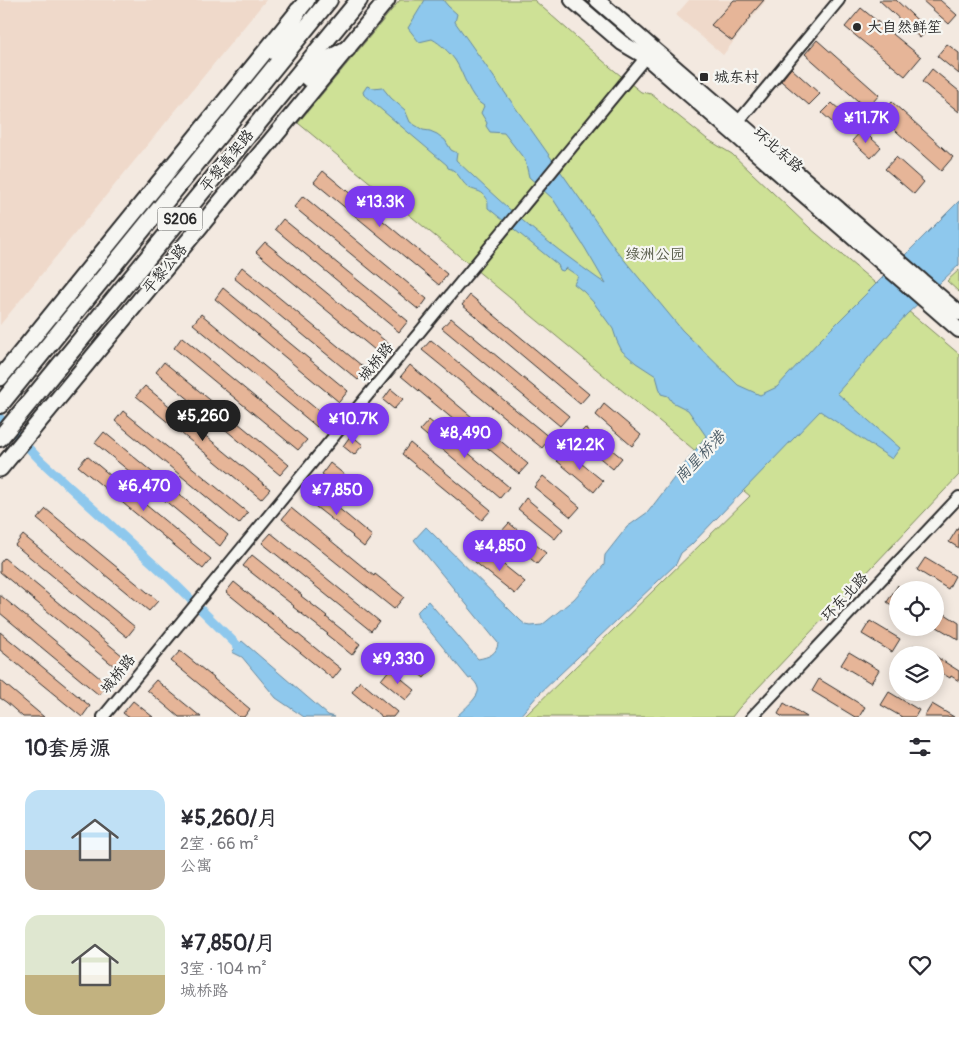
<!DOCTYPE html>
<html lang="zh">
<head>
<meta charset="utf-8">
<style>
  :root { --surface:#fff; --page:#f2f2f3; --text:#2b2b33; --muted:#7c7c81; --accent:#7c3aed }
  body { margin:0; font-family:Pangolin,"LXGW WenKai TC",sans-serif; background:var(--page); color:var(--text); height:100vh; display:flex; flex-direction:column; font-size:19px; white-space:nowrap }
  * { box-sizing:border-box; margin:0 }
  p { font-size:16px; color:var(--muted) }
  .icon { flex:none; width:28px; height:28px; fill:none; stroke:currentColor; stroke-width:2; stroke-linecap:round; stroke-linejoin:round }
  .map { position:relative; height:717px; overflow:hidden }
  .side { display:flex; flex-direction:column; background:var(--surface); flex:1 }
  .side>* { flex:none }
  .controls { position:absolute; left:889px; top:581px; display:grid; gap:10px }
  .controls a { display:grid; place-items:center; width:55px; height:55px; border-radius:50%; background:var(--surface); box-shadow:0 2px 12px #0003; font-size:25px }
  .price { position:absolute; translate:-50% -42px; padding:0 11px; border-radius:18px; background:var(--accent); color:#fff; font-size:16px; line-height:32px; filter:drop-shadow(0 1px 2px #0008) }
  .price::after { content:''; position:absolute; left:50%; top:30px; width:15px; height:11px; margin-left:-8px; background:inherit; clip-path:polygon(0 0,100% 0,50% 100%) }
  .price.selected { background:#222; color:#fff }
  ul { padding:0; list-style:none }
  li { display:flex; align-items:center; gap:15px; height:125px; padding:0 25px }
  li span { display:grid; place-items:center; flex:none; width:140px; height:100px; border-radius:15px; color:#555 }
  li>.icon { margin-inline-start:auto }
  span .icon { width:60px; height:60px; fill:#fffc; stroke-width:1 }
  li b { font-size:21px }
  h2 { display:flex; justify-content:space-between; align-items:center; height:60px; padding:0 25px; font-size:21px }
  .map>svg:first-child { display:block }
  .built { fill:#efd9ca }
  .green { fill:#cee196; stroke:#7c8660 }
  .water { fill:#8ec8ed; stroke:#66899f }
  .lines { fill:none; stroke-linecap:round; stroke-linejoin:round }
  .canal { stroke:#8ec8ed; stroke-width:9 }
  .building { fill:#e6b598; stroke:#2b2b2b }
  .minor-casing { stroke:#2b2b2b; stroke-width:14 }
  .secondary-casing { stroke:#2b2b2b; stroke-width:18 }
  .primary-casing { stroke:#2b2b2b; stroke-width:19 }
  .trunk-casing { stroke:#2b2b2b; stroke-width:20 }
  .minor { stroke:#f6f6f2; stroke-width:10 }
  .secondary { stroke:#f6f6f2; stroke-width:14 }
  .primary { stroke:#f6f6f2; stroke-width:15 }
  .trunk { stroke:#f6f6f2; stroke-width:16 }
  .poi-dot { fill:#2b2b2b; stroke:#f6f6f2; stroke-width:2 }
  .labels { text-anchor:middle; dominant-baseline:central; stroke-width:4.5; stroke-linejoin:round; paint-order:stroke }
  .shield { fill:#f6f6f2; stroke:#686867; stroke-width:1 }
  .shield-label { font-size:14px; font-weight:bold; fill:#2b2b2b }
  .poi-label { font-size:15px; fill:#2b2b2b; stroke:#f6f6f2; text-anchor:start }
  .street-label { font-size:15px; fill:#2b2b2b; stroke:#f6f6f2 }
  .park-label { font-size:15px; fill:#545846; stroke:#f6f6f2 }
  .water-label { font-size:16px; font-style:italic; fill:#495a65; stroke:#f6f6f2 }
</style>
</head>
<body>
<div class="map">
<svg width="959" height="717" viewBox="0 0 959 717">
  <rect width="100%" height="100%" fill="#f3e9e0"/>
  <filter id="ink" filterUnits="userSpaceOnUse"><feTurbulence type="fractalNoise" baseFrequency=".02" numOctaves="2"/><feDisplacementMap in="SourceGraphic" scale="10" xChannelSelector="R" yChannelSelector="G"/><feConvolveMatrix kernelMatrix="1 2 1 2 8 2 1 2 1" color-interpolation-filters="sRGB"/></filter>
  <g filter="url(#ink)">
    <g class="built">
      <polygon points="0,0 266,0 0,325"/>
      <polygon points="689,0 766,0 723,55 676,15"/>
    </g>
    <g class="green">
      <polygon points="400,0 534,0 610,67 641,92 651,94 707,139 732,154 810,228 959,354 959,475 739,708 732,717 524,717 750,496 298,123"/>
      <polygon points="959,270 959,292 947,281"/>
    </g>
    <g class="water">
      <path d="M425 0H443L448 6 457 14 455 22 616 250 682 330 738 385 760 395 777 387 819 341 959 201V265L906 315 837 393 900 448 892 459 820 411 691 545 681 553 676 564 538 695 519 717H456C462 711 481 696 478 688 477 684 474 681 471 678L469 679 419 618 417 614 418 611 428 601 478 659C489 657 497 654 498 643L414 540 426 527 521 621 526 625 531 626 542 625 574 599 604 565 605 555 627 527 648 512 706 436 688 410 672 402 668 396 661 394 656 376 636 363 622 351 617 341 613 329 594 303 584 292 574 284 578 276 566 268 563 271 560 270 558 265 488 208C488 204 488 199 485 196 481 190 473 191 468 187 460 181 458 170 448 168L447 165 364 95 363 92 367 86 373 88 382 87 391 98 405 110 410 122 423 130 430 131 437 134 445 140 451 150 457 153 456 160C494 196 532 231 575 262 585 269 595 277 606 284L585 248 553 199 529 177 525 160 504 133 490 132 486 126 487 123 481 113 484 106C469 98 464 73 455 60 449 52 441 44 432 39L419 42 408 28Z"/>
      <polygon points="242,641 328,715 335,717 304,717 276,698 242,657 232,652"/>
    </g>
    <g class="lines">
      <polyline class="canal" points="0,418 40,460 171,580 245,653"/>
    </g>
    <g class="building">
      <polygon points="734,0 764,0 750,16 751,17 732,41 711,25"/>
      <polygon points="879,0 896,0 928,30 920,38"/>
      <polygon points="922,0 940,0 957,15 949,24"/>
      <polygon points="861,8 921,57 905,76 845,27"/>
      <polygon points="817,40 879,95 867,109 805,54"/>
      <polygon points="947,44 959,53 959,74 937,56"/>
      <polygon points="791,68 820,94 809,105 781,81"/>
      <polygon points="932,69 959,91 959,112 922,82"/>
      <polygon points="892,102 953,157 941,171 879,116"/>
      <polygon points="832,103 851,120 841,130 822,113"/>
      <polygon points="862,130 881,147 871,158 852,141"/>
      <polygon points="896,157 924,182 914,194 885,169"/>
      <polygon points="323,171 447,274 439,285 314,182"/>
      <polygon points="303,196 427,299 419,310 294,207"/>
      <polygon points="283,219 408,321 399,332 275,229"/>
      <polygon points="265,242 390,345 381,355 256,252"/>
      <polygon points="242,267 367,370 358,380 234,278"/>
      <polygon points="223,288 348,391 339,402 215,299"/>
      <polygon points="470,295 589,394 580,404 462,305"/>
      <polygon points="201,314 326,417 317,427 193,324"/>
      <polygon points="451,318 569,416 560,426 442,328"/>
      <polygon points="182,337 307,440 298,450 174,348"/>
      <polygon points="431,340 550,438 542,448 422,350"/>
      <polygon points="164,362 289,465 280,475 156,372"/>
      <polygon points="410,365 528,464 519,474 401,376"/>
      <polygon points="145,386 270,489 261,499 136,396"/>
      <polygon points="391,389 403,399 394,409 383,400"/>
      <polygon points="604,404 641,435 632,446 596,415"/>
      <polygon points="123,411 248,513 239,524 115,421"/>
      <polygon points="372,413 383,422 375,433 363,423"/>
      <polygon points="429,420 509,487 500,498 420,430"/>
      <polygon points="585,428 622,458 613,469 576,438"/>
      <polygon points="104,432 228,535 220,546 95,443"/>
      <polygon points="351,435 363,445 354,455 343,446"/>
      <polygon points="410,443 491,510 482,520 402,454"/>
      <polygon points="566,451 603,481 594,492 557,461"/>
      <polygon points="87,456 211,559 203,569 78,466"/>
      <polygon points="330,463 355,483 346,494 322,474"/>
      <polygon points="543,476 580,507 571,517 534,487"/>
      <polygon points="310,485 348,516 372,536 364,547 352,537 353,536 302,496"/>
      <polygon points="526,498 563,529 555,539 518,509"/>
      <polygon points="291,508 374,576 375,574 404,597 394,609 282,519"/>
      <polygon points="46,509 158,601 149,611 37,519"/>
      <polygon points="509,523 546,553 537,564 500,533"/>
      <polygon points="959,526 959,548 949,542"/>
      <polygon points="271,533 379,621 371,631 262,543"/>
      <polygon points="23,535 135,627 127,637 15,545"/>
      <polygon points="485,550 525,582 515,594 475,562"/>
      <polygon points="252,555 302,595 301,596 327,616 326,617 360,644 352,655 327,635 328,634 293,607 294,606 243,566"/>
      <polygon points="4,558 129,661 120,671 0,572 0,563"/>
      <polygon points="925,558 955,576 948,589 917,570"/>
      <polygon points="234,582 341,669 333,679 226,592"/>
      <polygon points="898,585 898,609 887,602"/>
      <polygon points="0,595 107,684 99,695 0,613"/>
      <polygon points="945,614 959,623 959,640 937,627"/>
      <polygon points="870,621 900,639 892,652 862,634"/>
      <polygon points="0,632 90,706 82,717 0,650"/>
      <polygon points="913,645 929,655 906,655"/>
      <polygon points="408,648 433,667 424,678 400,658"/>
      <polygon points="180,651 214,678 214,679 250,709 244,717 239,717 171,661"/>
      <polygon points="849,652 879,670 871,683 841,665"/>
      <polygon points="935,656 959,671 959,681 951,676 950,678 935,669"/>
      <polygon points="390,669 415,690 406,700 381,680"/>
      <polygon points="819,679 865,707 859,717 855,717 812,691"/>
      <polygon points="0,680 13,691 44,717 23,717 6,702 0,698"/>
      <polygon points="156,680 168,690 201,717 179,717 147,690"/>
      <polygon points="360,681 397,712 393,717 382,717 352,692"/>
      <polygon points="889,692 919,710 915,717 902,717 881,705"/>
      <polygon points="133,701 153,717 128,717 123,713"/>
      <polygon points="784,703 807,717 783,717 778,714"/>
      <polygon points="932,704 954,717 924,717"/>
    </g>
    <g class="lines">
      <g class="minor-casing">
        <g id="minor">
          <polyline points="738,122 839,0"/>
          <polyline points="103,717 650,52"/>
          <polyline points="752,717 959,497"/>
        </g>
      </g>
      <g class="secondary-casing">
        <g id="secondary">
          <polyline points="572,0 622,43 646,57 959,330"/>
          <polyline points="597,0 959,313"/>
        </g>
      </g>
      <g class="primary-casing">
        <g id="primary">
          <polyline points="0,378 307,0"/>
          <polyline points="0,469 387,0"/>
        </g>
      </g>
      <g class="trunk-casing">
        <g id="trunk">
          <polyline points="275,52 281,44 298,11"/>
          <polyline points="308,78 318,65 347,49"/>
          <polyline points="0,405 329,0"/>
          <polyline points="0,438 359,0"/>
        </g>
      </g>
      <use href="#minor" class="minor"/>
      <use href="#secondary" class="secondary"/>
      <use href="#primary" class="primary"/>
      <use href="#trunk" class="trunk"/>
    </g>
  </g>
  <g class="poi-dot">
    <circle cx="857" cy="27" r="5"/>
    <rect x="699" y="72" width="10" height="10" rx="2.5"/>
  </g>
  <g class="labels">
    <rect class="shield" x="157.5" y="207.5" width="45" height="23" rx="4"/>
    <g class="shield-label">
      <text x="180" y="219">S206</text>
    </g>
    <g class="poi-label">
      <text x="867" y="27">大自然鲜笙</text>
      <text x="714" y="77">城东村</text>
    </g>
    <g class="street-label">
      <text transform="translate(778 150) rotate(41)">环北东路</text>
      <text transform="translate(227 161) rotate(-51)">平黎高架路</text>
      <text transform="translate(165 269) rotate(-50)">平黎公路</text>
      <text transform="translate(376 362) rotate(-51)">城桥路</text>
      <text transform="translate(845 597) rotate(-47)">环东北路</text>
      <text transform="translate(118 674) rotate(-51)">城桥路</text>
    </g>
    <g class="park-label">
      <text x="655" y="254">绿洲公园</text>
    </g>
    <g class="water-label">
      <text transform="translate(700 457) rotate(-46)">南星桥港</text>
    </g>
  </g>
</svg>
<div class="controls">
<a><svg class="icon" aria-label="locate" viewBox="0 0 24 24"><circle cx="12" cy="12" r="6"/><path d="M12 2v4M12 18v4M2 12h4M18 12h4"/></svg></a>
<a><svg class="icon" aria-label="layers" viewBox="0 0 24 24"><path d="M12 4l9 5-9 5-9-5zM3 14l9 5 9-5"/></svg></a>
</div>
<b class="price" style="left:866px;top:144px">¥11.7K</b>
<b class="price" style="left:380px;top:228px">¥13.3K</b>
<b class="price selected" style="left:203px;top:442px">¥5,260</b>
<b class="price" style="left:353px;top:445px">¥10.7K</b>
<b class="price" style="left:465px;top:459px">¥8,490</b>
<b class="price" style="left:580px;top:471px">¥12.2K</b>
<b class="price" style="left:144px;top:512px">¥6,470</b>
<b class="price" style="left:337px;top:516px">¥7,850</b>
<b class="price" style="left:500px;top:572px">¥4,850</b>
<b class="price" style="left:398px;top:685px">¥9,330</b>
</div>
<section class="side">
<h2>10套房源<svg class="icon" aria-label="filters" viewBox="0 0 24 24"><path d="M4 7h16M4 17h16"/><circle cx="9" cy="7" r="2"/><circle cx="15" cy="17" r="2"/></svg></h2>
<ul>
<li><span style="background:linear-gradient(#bfe0f5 60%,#b9a48a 0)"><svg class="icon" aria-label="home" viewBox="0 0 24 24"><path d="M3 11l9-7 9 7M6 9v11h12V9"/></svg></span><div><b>¥5,260/月</b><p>2室 · 66 m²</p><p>公寓</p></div><svg class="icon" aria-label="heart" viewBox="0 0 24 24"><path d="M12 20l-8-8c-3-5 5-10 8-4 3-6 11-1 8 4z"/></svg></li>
<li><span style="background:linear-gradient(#dfe7d0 60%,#c2b280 0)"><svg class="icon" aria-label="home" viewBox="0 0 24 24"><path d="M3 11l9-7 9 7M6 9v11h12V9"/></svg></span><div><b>¥7,850/月</b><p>3室 · 104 m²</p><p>城桥路</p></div><svg class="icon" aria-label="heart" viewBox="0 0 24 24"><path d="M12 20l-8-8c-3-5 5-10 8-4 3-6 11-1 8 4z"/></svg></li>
</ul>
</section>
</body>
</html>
